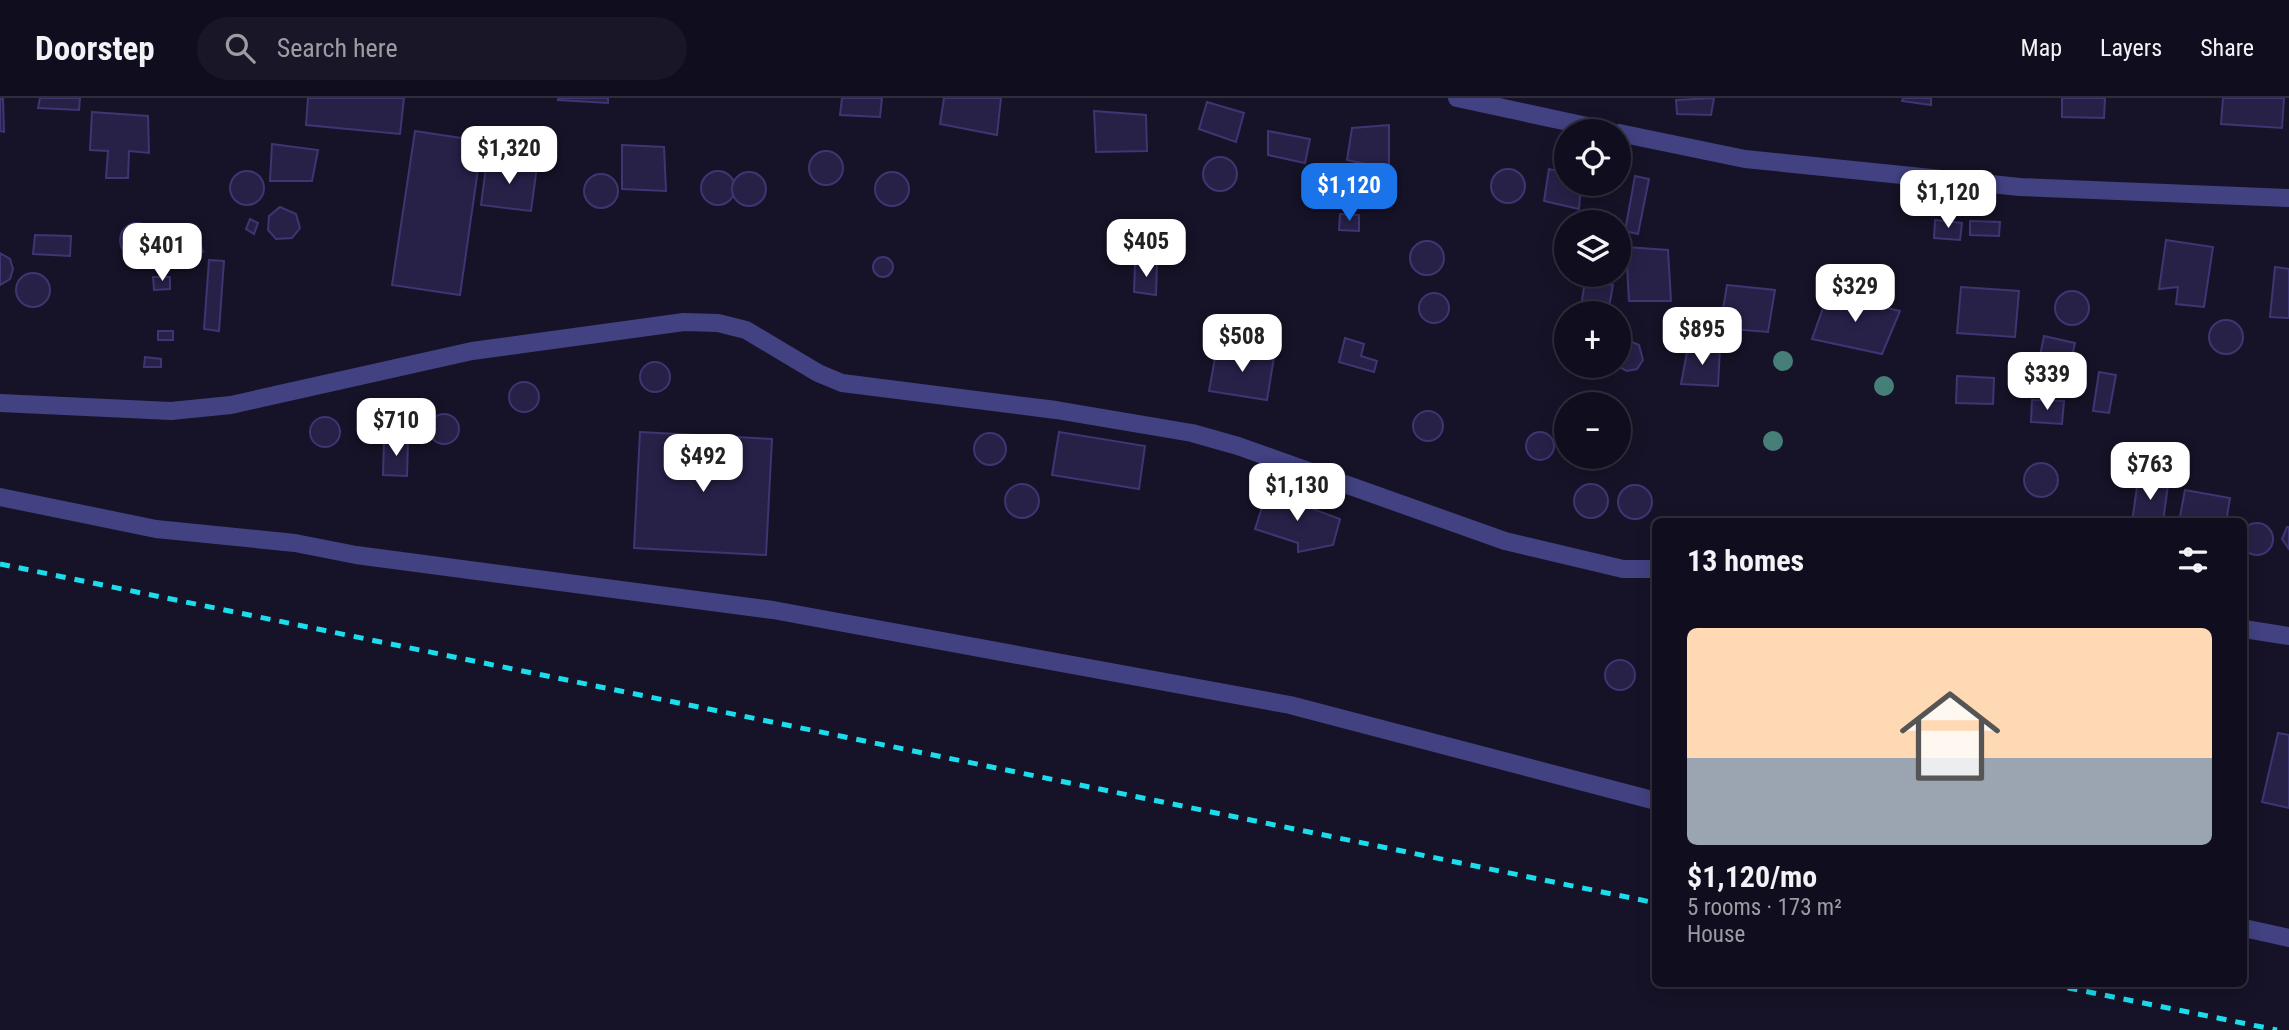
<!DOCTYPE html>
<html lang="en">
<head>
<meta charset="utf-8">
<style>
  :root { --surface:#100e1e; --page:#191727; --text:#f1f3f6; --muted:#9c9ca4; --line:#302e3c; --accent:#1a73e8 }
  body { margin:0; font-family:"Roboto Condensed",sans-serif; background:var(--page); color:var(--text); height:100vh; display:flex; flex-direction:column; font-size:26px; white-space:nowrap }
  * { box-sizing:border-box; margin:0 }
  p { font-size:23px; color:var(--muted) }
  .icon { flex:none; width:38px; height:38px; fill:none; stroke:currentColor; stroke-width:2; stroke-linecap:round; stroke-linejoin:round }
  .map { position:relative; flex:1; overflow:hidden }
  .sheet { position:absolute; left:1652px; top:420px; width:595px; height:469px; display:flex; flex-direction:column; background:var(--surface); border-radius:10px; box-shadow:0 4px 18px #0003,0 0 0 2px var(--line) }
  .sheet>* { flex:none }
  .controls { position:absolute; left:1554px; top:21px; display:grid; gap:14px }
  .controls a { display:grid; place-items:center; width:77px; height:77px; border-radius:50%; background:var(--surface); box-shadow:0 4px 18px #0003,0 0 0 2px var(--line); font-size:35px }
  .price { position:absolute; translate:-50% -60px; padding:0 16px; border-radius:14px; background:#fff; color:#222; font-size:23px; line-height:46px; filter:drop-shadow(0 2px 4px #0008) }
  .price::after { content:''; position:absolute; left:50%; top:42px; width:21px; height:16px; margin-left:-10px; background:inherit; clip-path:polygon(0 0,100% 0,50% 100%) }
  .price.active { background:var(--accent); color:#fff }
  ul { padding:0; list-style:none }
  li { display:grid; align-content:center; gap:14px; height:371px; padding:0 35px }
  li span { display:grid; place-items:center; height:217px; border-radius:10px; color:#555 }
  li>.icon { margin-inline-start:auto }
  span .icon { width:126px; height:126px; fill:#fffc; stroke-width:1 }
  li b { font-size:30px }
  h2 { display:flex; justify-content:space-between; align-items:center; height:84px; padding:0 35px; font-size:30px }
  header { display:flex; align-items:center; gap:42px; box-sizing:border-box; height:98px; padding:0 35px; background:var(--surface); border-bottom:2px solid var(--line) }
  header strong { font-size:33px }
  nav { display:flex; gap:38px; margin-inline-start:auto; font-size:24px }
  .search { width:490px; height:63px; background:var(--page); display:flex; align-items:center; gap:18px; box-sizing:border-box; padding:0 24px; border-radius:38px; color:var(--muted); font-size:26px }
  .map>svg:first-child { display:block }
  .building { fill:#272148; stroke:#3f3572; stroke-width:2 }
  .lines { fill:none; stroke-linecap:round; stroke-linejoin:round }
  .street { stroke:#424283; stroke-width:18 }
  .rail { stroke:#1bddeb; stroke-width:5; stroke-dasharray:10 9; stroke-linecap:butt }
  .tree { fill:#467f78 }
</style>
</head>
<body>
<header>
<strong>Doorstep</strong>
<div class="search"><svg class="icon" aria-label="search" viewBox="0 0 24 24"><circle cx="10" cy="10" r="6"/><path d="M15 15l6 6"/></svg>Search here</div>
<nav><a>Map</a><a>Layers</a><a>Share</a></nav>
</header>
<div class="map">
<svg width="2289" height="932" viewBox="0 0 2289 932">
  <rect width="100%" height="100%" fill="#161328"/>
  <g class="building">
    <polygon points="40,0 80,0 79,12 38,10"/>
    <polygon points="308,0 404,0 400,36 306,27"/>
    <polygon points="558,0 608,0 608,5 558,2"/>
    <polygon points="842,0 882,0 880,19 840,17"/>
    <polygon points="944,0 1001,0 997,37 940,26"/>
    <polygon points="1714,0 1711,17 1677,16 1676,2"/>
    <polygon points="1903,0 1931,0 1931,7 1902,3"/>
    <polygon points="2062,0 2105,0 2104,20 2062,19"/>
    <polygon points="2223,0 2284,0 2282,30 2221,26"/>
    <polygon points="0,1 3,1 4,34 0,33"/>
    <polygon points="1207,4 1244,15 1236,44 1199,31"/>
    <polygon points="1094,13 1146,17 1147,53 1096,54"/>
    <polygon points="92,14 148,18 149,55 129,53 128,80 106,80 108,53 90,52"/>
    <polygon points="1389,27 1389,71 1347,62 1352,30"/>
    <polygon points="415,33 482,43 460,197 392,187"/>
    <polygon points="1268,33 1310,41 1305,65 1268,57"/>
    <polygon points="272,46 318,52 312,83 270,83"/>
    <polygon points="622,47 664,49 666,93 622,91"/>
    <circle cx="826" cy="70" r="17"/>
    <circle cx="1220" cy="76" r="17"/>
    <polygon points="487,62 537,68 531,113 481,107"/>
    <polygon points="1549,71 1566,75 1566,86 1581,86 1579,111 1544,103"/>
    <circle cx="1508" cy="88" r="17"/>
    <circle cx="718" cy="90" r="17"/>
    <circle cx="247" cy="90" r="17"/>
    <circle cx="892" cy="91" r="17"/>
    <circle cx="749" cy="91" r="17"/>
    <circle cx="601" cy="93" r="17"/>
    <polygon points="1635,78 1649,81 1638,136 1625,133"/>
    <polygon points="280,109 296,116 300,130 292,140 276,141 268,132 269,118"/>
    <polygon points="1340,116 1359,117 1359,133 1339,132"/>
    <polygon points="250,121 258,125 254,136 246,131"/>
    <polygon points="1935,122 1962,125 1960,142 1934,140"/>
    <polygon points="1970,123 2000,124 1999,138 1970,137"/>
    <circle cx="137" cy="142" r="17"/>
    <polygon points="1158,134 1173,136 1169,164 1155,162"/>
    <polygon points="173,135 171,146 161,146 160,136"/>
    <polygon points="35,137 71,138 70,158 33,156"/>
    <polygon points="198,138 203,154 193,155 186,140"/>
    <polygon points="2166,142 2213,149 2204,209 2176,206 2178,189 2159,191"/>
    <circle cx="1427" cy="160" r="17"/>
    <polygon points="1626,149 1668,152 1671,203 1629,203"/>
    <polygon points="0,155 10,161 13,171 10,181 0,187"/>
    <circle cx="883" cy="169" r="10"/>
    <polygon points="209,162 224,163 219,233 204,231"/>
    <polygon points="1135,165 1157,166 1156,197 1134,194"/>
    <polygon points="2275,169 2289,171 2289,220 2270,219"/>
    <circle cx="33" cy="192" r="17"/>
    <polygon points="153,179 170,179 170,191 154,192"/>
    <polygon points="1585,183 1613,187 1608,215 1580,215"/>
    <polygon points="1727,187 1775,192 1768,234 1720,230"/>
    <polygon points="1961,189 2019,193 2015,239 1957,235"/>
    <circle cx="2072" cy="210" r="17"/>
    <circle cx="1434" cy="210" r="15"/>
    <polygon points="1828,196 1900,213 1882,256 1812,241"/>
    <circle cx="2226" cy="239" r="17"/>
    <rect x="158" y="233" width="15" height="9"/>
    <polygon points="2044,238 2075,245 2065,290 2035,283"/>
    <polygon points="1345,240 1364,246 1361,258 1377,263 1374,274 1339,264"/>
    <polygon points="1630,243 1639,247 1643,262 1637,271 1627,273 1617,268 1619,245"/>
    <polygon points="1217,249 1274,259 1267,302 1209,293"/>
    <polygon points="1688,249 1720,250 1718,288 1681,286"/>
    <polygon points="145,259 161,261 161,269 144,269"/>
    <circle cx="655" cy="279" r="15"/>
    <polygon points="2099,274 2116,277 2109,315 2093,313"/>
    <polygon points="1957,278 1994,280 1993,306 1956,305"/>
    <circle cx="524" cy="299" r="15"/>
    <polygon points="2032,302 2064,303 2062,326 2031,324"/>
    <circle cx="1428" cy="328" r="15"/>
    <circle cx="444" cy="331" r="15"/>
    <circle cx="325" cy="334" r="15"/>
    <circle cx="1540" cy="348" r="14"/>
    <polygon points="640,334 772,341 766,457 634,450"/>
    <polygon points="1059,334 1145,348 1139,391 1052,377"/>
    <circle cx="990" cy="351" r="16"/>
    <polygon points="384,342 408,343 407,378 383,377"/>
    <circle cx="2041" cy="382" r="17"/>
    <polygon points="2138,382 2168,387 2163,424 2132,424"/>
    <circle cx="1591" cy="403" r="17"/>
    <circle cx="1022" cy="403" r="17"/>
    <circle cx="1635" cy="404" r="17"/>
    <polygon points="2185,392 2230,400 2226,424 2179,424"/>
    <polygon points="1267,394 1340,421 1333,447 1298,454 1298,445 1255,431"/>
    <circle cx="2257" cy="441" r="16"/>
    <polygon points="2287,429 2289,429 2289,451 2282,441"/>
    <circle cx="1620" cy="577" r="15"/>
    <polygon points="2278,635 2289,637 2289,710 2262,704"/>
  </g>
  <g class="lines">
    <g class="street">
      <polyline points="1457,0 1610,33"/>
      <polyline points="1619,35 1745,61 2020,89 2289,100"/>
      <polyline points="0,305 171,313 231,307 472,253 684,224 718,225 746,232 818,275 842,285 1056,312 1192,335 1238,348 1505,443 1623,471 1656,471"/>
      <polyline points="0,399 156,431 295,445 356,457 773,512 1290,607 1656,703"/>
      <polyline points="2244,531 2289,538"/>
      <polyline points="2244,830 2289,840"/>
    </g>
    <g class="rail">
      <polyline points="0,466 1656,805"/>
      <polyline points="2049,886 2277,932"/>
    </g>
  </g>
  <g class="tree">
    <circle cx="1783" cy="263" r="10"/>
    <circle cx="1884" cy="288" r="10"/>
    <circle cx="1773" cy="343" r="10"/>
  </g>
</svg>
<div class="controls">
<a><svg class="icon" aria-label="locate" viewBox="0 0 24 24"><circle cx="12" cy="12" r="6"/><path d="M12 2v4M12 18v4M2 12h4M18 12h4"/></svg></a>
<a><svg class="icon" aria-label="layers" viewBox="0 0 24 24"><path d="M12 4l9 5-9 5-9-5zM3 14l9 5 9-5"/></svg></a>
<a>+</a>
<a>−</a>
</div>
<b class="price" style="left:509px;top:88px">$1,320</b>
<b class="price active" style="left:1349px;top:125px">$1,120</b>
<b class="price" style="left:1948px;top:132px">$1,120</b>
<b class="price" style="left:1146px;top:181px">$405</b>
<b class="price" style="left:162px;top:185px">$401</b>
<b class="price" style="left:1855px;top:226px">$329</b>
<b class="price" style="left:1702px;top:269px">$895</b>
<b class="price" style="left:1242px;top:276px">$508</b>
<b class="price" style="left:2047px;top:314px">$339</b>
<b class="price" style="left:396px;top:360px">$710</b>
<b class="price" style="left:703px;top:396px">$492</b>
<b class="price" style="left:2150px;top:404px">$763</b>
<b class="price" style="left:1297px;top:425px">$1,130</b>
<section class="sheet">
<h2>13 homes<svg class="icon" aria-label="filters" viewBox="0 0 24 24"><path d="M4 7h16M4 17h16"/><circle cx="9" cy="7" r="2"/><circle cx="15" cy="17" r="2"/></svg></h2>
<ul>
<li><span style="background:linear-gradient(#ffd9b3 60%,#9aa5b1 0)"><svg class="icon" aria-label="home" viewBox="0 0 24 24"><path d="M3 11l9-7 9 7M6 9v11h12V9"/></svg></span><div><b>$1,120/mo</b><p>5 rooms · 173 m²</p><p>House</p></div></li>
</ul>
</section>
</div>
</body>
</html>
